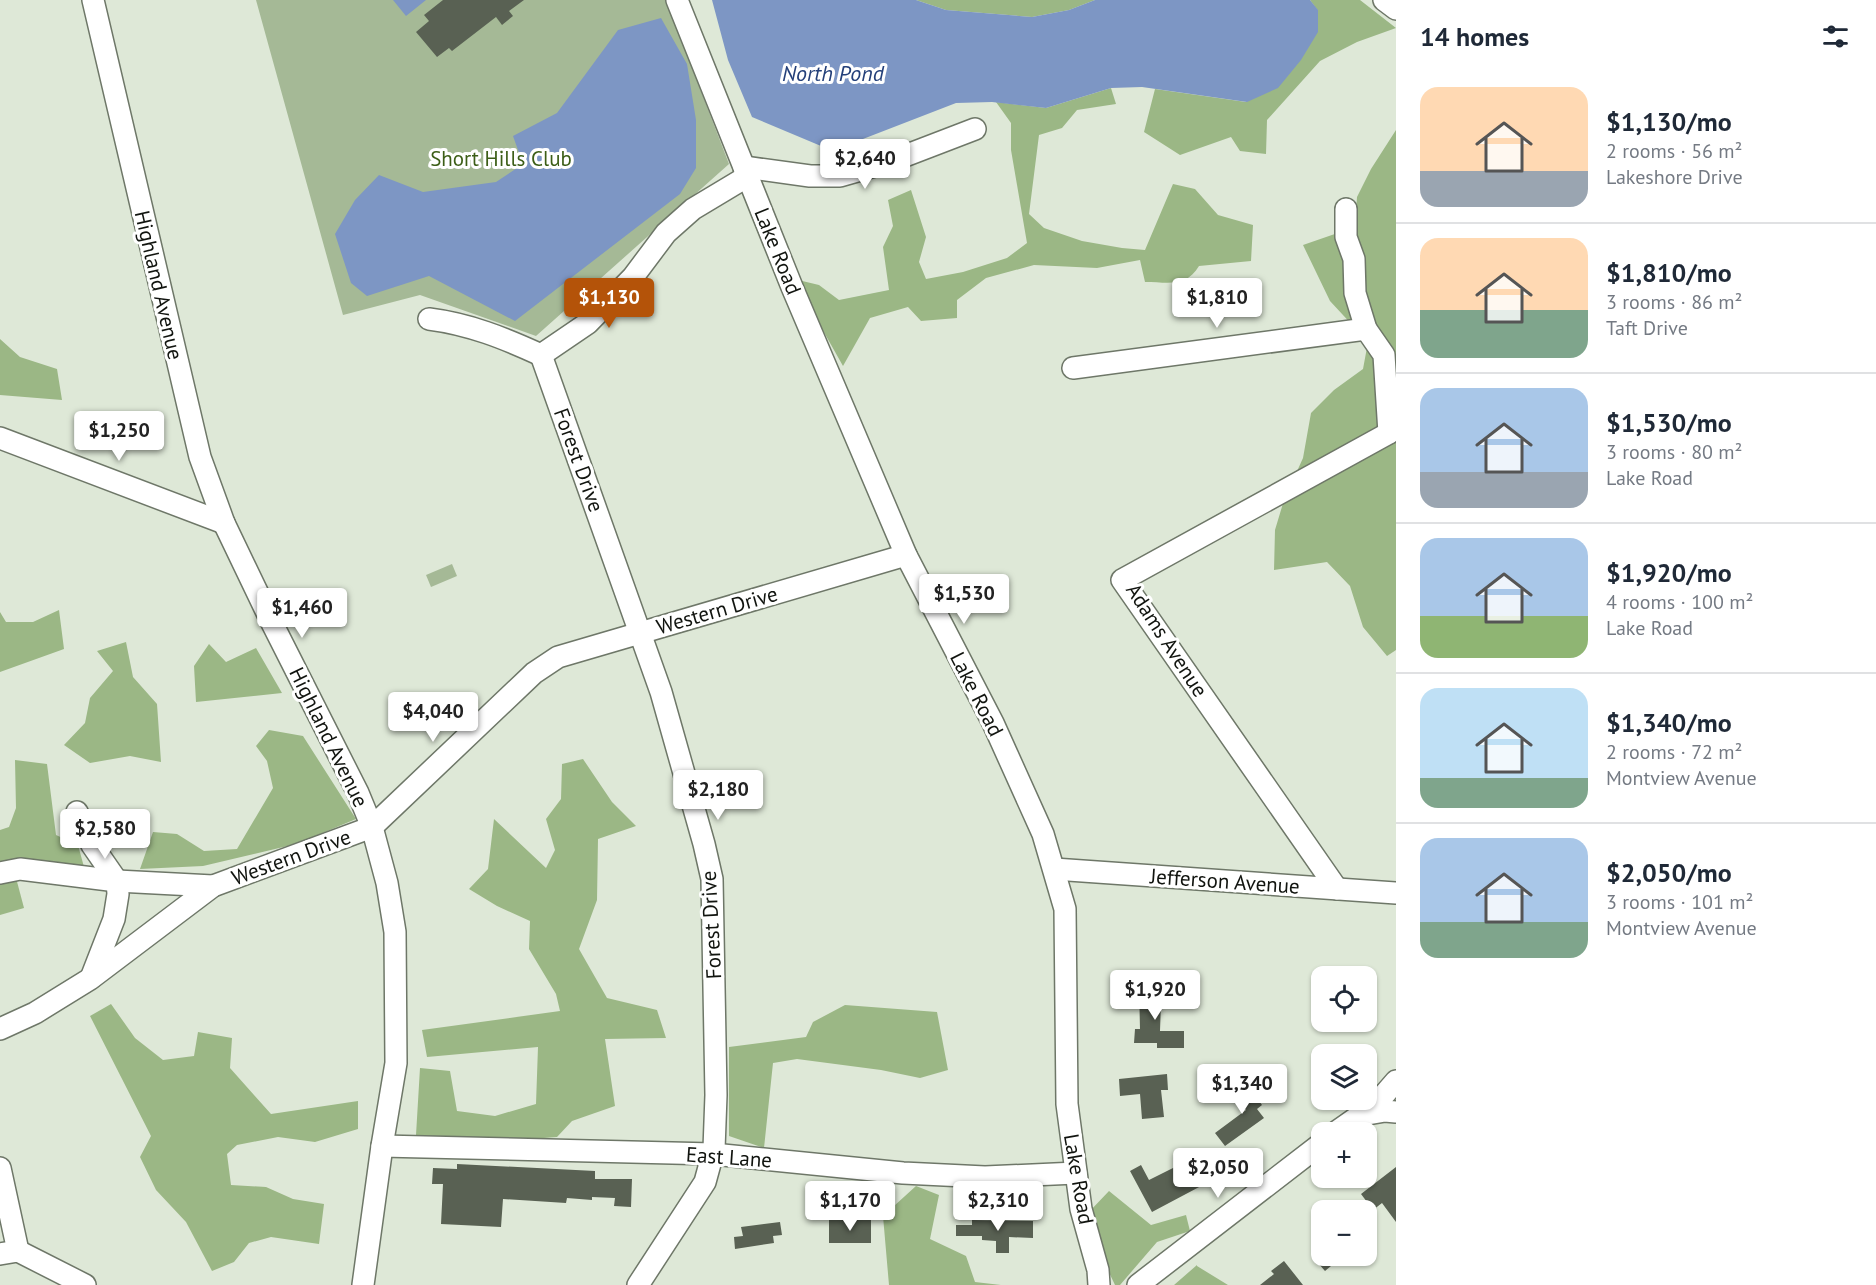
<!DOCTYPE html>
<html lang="en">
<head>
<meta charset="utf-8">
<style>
  :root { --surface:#fff; --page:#f6f6f7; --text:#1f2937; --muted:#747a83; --line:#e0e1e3; --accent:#b45309 }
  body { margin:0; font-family:"PT Sans",sans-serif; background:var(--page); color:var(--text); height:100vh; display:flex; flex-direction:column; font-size:22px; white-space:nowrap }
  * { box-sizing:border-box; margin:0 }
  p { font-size:20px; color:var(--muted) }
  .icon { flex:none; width:33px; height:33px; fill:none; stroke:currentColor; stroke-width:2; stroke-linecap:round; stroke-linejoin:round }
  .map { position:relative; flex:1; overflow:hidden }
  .sheet { display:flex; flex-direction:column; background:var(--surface); width:480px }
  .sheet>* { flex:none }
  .buttons { position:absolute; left:1311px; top:966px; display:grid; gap:12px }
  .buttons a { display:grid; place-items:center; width:66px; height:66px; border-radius:12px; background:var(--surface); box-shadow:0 2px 4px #0004; font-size:30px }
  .price { position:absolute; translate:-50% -51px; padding:0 14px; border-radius:6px; background:#fff; color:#222; font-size:20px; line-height:39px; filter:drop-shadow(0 2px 3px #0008) }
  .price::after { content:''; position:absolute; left:50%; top:36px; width:18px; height:14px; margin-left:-9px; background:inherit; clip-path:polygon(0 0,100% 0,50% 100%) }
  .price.selected { background:var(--accent); color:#fff }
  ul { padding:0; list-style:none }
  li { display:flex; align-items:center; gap:18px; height:150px; padding:0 24px }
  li+li { border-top:2px solid var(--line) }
  li span { display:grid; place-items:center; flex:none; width:168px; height:120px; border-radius:18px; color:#555 }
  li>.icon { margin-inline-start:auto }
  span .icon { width:72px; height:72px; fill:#fffc; stroke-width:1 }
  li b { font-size:26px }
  h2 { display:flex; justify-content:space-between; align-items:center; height:72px; padding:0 24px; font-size:26px }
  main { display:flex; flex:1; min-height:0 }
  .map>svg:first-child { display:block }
  .green { fill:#a5b996 }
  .forest { fill:#9bb785 }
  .water { fill:#7d96c4 }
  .building { fill:#596153 }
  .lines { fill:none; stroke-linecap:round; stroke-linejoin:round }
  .minor-casing { stroke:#6e7768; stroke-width:24 }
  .minor { stroke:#fff; stroke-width:21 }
  .labels { text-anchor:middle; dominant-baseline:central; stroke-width:6; stroke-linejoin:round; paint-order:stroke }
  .park-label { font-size:21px; fill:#3c5e17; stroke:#fff }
  .street-label { font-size:21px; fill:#11140f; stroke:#fff }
  .water-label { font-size:22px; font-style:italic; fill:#24407a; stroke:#fff }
</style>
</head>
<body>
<main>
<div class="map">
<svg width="1396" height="1285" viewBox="0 0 1396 1285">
  <rect width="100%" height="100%" fill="#dee8d7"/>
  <g class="green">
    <polygon points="256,0 666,0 729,164 536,336 420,295 343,315"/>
    <polygon points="452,564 457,576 431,587 426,575"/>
  </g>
  <g class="forest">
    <polygon points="916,0 1095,0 1069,10 1032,17 946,10"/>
    <polygon points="1310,0 1360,0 1396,28 1357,42 1320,61 1267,120 1266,154 1240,151 1231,137 1180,155 1144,132 1155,89 1246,102 1318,11"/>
    <path d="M1111 88 1116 104 1077 110 1062 128 1039 135 1029 214 1044 228 1082 241 1122 248 1145 250 1173 184 1195 189 1218 215 1253 225 1251 261 1199 266C1186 288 1168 282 1145 282L1140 260 1097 268 1034 265 986 278 957 300V318L921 321 908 307 870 318 843 366 794 279 819 285 839 300 889 290 883 247 893 226 888 200 911 190 926 237 919 262 926 279 963 272 1007 258 1027 243 1011 150V123L996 102 1046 108Z"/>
    <polygon points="1396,130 1396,650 1387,656 1363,627 1350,586 1327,562 1274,570 1275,530 1284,500 1303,458 1311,413 1334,390 1363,369 1368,342 1330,301 1303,245 1355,227 1357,197 1371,169"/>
    <polygon points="0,339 20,357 57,369 62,400 0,395"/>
    <polygon points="59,610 64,649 0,672 0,612 6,622 33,622"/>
    <polygon points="126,642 133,677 157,704 161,762 130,756 90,763 64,745 85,723 90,698 113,671 97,651"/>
    <polygon points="209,644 226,662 256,648 282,693 196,702 194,666"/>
    <polygon points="269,730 303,736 356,819 296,844 203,866 140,869 153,832 177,834 204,851 237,849 273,788 267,761 256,746"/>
    <polygon points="583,759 612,802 636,826 598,839 597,900 579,949 607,998 657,1010 666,1038 605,1039 615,1106 572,1121 557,1137 506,1141 416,1135 420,1068 450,1071 457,1111 495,1116 536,1104 538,1047 427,1057 422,1030 560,1011 556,994 529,949 530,921 497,906 469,889 488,869 494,819 546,868 555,850 546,819 561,799 562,764"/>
    <polygon points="15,760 47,764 56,835 78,845 84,867 0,867 0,830 9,827 16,808"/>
    <polygon points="15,874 24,908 0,915 0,878"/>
    <polygon points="111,1004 135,1038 163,1060 194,1056 198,1032 232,1038 230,1068 271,1114 358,1101 358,1129 315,1142 278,1137 237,1145 227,1154 231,1185 266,1187 293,1199 324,1204 319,1244 271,1237 249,1243 234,1262 212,1271 186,1222 156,1190 140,1157 151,1136 90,1016"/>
    <polygon points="845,1005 937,1012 948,1070 920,1078 881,1070 797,1059 773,1063 764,1148 729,1136 729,1047 806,1037 813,1022"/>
    <polygon points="916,1186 939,1195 930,1239 966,1256 975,1282 1001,1285 889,1285 883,1216"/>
    <polygon points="1109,1191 1151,1225 1186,1215 1190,1231 1157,1242 1120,1285 1115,1285 1105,1264 1089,1212"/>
    <polygon points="1197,1265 1197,1266 1228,1285 1174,1285"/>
  </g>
  <g class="water">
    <polygon points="393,0 426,0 406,16"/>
    <polygon points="712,0 916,0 946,10 1032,17 1069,10 1095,0 1310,0 1318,10 1318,32 1301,60 1278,88 1247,102 1142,87 1111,88 1046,108 992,102 956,103 850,144 821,146 752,117 728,60"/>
    <polygon points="661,18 687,64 696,120 696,168 680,194 515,321 429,276 367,296 351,283 335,234 355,200 379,175 423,192 496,182 523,164 513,136 557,113 618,30"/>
  </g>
  <g class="building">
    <polygon points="443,0 524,0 509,11 513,16 502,25 496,17 452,51 449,48 437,57 416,32 429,21 424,15"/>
    <polygon points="1139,986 1164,987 1163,1003 1161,1003 1160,1031 1184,1031 1184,1048 1157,1048 1157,1043 1134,1043 1135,1029 1140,1029"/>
    <polygon points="1167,1074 1168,1090 1161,1090 1164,1117 1142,1119 1140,1094 1120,1096 1119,1079"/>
    <polygon points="1244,1080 1262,1105 1257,1109 1264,1118 1225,1146 1215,1133 1246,1110 1231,1090"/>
    <polygon points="457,1164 595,1171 595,1179 632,1179 631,1207 614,1206 615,1198 592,1197 592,1200 567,1198 566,1203 503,1199 501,1227 441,1224 443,1184 432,1184 433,1168 457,1169"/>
    <polygon points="1189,1164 1201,1186 1152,1212 1130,1171 1141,1165 1149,1180 1179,1165 1181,1168"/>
    <polygon points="1396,1167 1396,1222 1382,1203 1373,1210 1361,1194"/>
    <rect x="829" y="1220" width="42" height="23"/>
    <polygon points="972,1220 1033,1221 1033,1238 1009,1237 1009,1253 996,1253 996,1241 982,1240 982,1236 956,1236 956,1225 972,1225"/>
    <polygon points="780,1222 782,1235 773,1236 774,1243 735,1249 734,1237 743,1236 741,1227"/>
    <polygon points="1312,1256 1343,1256 1325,1271"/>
    <polygon points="1284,1261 1303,1285 1260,1285 1274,1274 1271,1271"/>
  </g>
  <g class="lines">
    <g class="minor-casing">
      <g id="minor">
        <polyline points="93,0 200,457 224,523 272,623 358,793 372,827 387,883 395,932 396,1063 382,1146 363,1285"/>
        <polyline points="677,0 792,287 906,555 993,723 1043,834 1065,909 1067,1104 1081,1209 1098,1270 1099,1285"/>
        <polyline points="1384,0 1396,9"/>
        <polyline points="744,167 810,176 840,176 889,162 975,129"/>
        <polyline points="1346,209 1346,237 1354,259 1355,293 1366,329 1384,355 1389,433"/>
        <path d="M429 319C469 324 504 338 541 355L588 323 633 277 666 233 693 209 748 176"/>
        <polyline points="541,355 661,692 704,844 712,879 716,1095 714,1149 705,1182 638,1285"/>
        <polyline points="1073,368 1366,329"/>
        <polyline points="0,438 224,523"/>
        <polyline points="77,812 92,845 117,881 118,894 114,919 91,978"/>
        <polyline points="1054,869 1396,893"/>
        <polyline points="0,873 20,869 117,881 213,886"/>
        <polyline points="1337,889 1122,580 1389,433"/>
        <polyline points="0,1029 35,1013 90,979 213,886 372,827 534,673 558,657 906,555"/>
        <polyline points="1362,1115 1385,1111 1396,1112"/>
        <polyline points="1336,1132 1376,1104 1396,1081"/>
        <polyline points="382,1146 713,1154 903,1173 985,1177 1076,1173"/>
        <polyline points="0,1168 18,1251"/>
        <polyline points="0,1254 18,1251 85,1285"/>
        <polyline points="1138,1285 1322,1143"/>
      </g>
    </g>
    <use href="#minor" class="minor"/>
  </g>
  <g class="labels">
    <g class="park-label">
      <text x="501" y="158">Short Hills Club</text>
    </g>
    <g class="street-label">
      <text transform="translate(778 251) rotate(68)">Lake Road</text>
      <text transform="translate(159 285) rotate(77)">Highland Avenue</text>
      <text transform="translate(579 460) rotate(70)">Forest Drive</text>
      <text transform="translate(717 610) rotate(-16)">Western Drive</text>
      <text transform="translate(1167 640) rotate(57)">Adams Avenue</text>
      <text transform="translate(977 694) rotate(63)">Lake Road</text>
      <text transform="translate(329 737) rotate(64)">Highland Avenue</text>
      <text transform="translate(291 857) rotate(-20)">Western Drive</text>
      <text transform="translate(1225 881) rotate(4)">Jefferson Avenue</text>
      <text transform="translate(711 925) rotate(-93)">Forest Drive</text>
      <text transform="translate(729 1157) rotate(4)">East Lane</text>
      <text transform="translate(1079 1179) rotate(80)">Lake Road</text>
    </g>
    <g class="water-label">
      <text x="833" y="73">North Pond</text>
    </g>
  </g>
</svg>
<div class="buttons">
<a><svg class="icon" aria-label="locate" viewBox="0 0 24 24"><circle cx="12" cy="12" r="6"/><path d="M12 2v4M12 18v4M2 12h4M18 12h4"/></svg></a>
<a><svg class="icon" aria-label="layers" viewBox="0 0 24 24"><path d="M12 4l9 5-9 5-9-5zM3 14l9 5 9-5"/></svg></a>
<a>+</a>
<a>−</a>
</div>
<b class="price" style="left:865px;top:190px">$2,640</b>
<b class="price selected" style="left:609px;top:329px">$1,130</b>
<b class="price" style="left:1217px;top:329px">$1,810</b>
<b class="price" style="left:119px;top:462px">$1,250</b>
<b class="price" style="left:964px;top:625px">$1,530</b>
<b class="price" style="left:302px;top:639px">$1,460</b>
<b class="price" style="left:433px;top:743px">$4,040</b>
<b class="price" style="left:718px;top:821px">$2,180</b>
<b class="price" style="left:105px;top:860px">$2,580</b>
<b class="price" style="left:1155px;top:1021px">$1,920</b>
<b class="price" style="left:1242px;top:1115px">$1,340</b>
<b class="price" style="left:1218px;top:1199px">$2,050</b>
<b class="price" style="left:850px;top:1232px">$1,170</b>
<b class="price" style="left:998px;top:1232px">$2,310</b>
</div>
<section class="sheet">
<h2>14 homes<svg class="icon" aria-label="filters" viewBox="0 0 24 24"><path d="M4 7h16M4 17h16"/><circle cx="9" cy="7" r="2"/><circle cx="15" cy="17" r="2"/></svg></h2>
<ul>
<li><span style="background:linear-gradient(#ffd9b3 70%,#9aa5b1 0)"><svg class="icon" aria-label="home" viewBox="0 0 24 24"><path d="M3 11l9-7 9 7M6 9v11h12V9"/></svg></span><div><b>$1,130/mo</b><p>2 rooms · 56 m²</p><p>Lakeshore Drive</p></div></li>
<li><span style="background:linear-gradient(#ffd9b3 60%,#7fa58c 0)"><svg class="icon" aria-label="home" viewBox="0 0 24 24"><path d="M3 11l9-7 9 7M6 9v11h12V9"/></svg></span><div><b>$1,810/mo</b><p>3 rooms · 86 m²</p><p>Taft Drive</p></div></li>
<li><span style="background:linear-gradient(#a9c7e8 70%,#9aa5b1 0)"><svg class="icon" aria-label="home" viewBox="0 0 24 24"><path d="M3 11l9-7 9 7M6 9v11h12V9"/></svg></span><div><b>$1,530/mo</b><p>3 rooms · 80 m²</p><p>Lake Road</p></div></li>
<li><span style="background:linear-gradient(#a9c7e8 65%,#8fb573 0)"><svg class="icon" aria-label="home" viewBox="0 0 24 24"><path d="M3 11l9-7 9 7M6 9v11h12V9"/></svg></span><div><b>$1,920/mo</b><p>4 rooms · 100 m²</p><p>Lake Road</p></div></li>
<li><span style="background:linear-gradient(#bfe0f5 75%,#7fa58c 0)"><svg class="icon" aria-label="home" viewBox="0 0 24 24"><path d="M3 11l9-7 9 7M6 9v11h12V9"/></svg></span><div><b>$1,340/mo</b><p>2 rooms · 72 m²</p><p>Montview Avenue</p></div></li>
<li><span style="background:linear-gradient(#a9c7e8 70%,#7fa58c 0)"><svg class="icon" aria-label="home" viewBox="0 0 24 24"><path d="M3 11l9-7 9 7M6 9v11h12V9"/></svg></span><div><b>$2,050/mo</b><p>3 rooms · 101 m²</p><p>Montview Avenue</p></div></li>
</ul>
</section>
</main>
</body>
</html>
